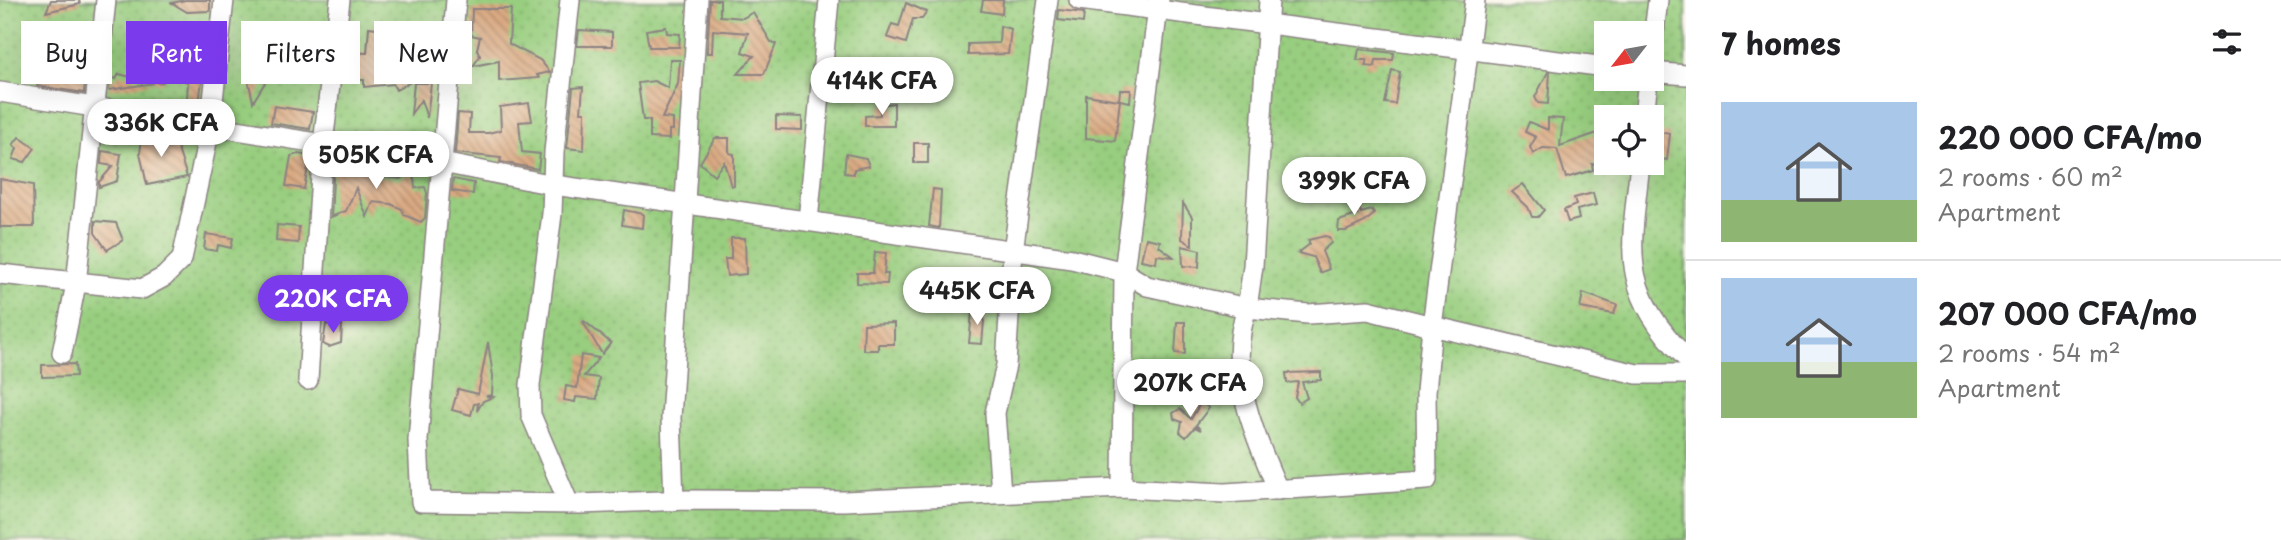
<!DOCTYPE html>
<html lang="en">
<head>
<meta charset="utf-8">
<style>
  :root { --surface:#fff; --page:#f6f6f6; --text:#202124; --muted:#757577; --line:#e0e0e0; --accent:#7c3aed }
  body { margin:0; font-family:"Playpen Sans",sans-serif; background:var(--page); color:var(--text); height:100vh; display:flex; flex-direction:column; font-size:26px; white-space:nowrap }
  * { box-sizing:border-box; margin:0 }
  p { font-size:23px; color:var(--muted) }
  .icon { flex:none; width:38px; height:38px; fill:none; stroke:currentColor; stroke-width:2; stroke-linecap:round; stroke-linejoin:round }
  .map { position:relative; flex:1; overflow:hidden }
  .panel { display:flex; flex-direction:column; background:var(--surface); width:595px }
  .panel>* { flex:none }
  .banner { position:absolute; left:21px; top:21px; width:665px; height:63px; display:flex; gap:14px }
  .needle { width:46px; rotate:239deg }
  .buttons { position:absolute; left:1594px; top:21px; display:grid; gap:14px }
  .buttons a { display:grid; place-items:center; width:70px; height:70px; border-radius:0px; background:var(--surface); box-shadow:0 7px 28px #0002; font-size:35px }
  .price { position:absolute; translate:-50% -60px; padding:0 16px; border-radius:24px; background:#fff; color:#222; font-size:23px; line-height:46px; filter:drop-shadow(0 2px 4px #0008) }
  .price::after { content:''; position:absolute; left:50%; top:42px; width:21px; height:16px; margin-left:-10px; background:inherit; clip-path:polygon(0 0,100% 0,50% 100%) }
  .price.selected { background:var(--accent); color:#fff }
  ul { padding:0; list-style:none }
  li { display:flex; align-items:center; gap:21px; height:175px; padding:0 35px }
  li+li { border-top:2px solid var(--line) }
  li span { display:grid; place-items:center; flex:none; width:196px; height:140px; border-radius:0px; color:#555 }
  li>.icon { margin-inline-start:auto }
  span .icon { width:84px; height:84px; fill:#fffc; stroke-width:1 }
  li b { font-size:30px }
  h2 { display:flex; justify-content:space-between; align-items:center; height:84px; padding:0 35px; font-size:30px }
  .tag { padding:0 24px; border-radius:0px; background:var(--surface); box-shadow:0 7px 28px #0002; font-size:24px; line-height:63px }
  .tag.selected { background:var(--accent); color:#fff }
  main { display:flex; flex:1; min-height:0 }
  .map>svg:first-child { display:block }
  .park { fill:url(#park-dots); stroke:#5d785d; stroke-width:2; fill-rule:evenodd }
  .building { fill:url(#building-back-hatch) }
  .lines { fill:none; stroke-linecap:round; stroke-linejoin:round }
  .minor-casing { stroke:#8c8282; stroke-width:22 }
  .minor { stroke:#fff; stroke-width:19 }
</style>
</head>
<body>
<main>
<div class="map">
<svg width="1686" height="540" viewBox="0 0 1686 540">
  <defs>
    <pattern id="park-dots" width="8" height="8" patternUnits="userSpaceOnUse" patternTransform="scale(1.75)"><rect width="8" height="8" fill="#98ce7f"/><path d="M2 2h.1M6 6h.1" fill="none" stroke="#83b16f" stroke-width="1.8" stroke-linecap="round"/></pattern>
    <pattern id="building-back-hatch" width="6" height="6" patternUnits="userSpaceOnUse" patternTransform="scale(1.75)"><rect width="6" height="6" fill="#daaa83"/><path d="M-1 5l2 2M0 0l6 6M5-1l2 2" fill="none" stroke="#b08a6c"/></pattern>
  </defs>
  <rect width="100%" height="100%" fill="#fbf7ec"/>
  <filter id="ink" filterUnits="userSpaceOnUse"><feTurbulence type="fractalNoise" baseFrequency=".0143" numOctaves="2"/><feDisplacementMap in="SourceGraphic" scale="14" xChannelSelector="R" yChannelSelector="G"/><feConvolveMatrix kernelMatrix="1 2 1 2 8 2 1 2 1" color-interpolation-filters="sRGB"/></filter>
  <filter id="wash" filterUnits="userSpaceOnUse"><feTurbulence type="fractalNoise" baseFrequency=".00686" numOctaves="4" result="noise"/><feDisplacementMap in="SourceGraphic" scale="28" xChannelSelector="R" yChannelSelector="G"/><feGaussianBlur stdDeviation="1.57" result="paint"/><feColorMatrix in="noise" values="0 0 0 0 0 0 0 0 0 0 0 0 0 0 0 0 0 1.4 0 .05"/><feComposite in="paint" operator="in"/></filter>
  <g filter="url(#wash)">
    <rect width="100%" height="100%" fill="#f5e3ca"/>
    <path class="park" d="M0 0H1686V540H0ZM1606 33H1652V79H1606ZM1606 117H1652V163H1606Z"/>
    <g id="blocks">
      <g class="building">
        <polygon points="51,0 79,0 80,4 46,12"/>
        <polygon points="185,0 210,0 210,11 187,12 172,3"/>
        <polygon points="710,0 720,0 720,16 743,18 753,12 771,42 776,44 764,74 738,74 754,56 742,52 748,33 713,30 712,53 707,53"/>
        <polygon points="983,0 1003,0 1002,14 981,11"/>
        <polygon points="906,3 927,12 922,19 913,19 906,43 887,37 892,24 899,26"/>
        <polygon points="472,9 511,9 509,44 540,60 550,72 537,75 539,78 499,81 499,61 473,66 480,56 477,49 480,37 471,35"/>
        <polygon points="1059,10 1084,13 1083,23 1058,20"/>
        <polygon points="286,24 311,29 304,38 293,36 300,46 275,32 261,29"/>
        <polygon points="1000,26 1011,29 1008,54 968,55 968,44 999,43"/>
        <polygon points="369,27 392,30 389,36 404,36 403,59 413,59 413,68 421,67 422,76 396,90 393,84 364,87 364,80 343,80 346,52 367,53"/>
        <polygon points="666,27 667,33 680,34 679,47 649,47 646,30"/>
        <polygon points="194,30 208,32 199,104 187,98 188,82 185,81"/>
        <polygon points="579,30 612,32 612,46 577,46"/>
        <polygon points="166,49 177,49 170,68 166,66 163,82 158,83 151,79 164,66 160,64"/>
        <polygon points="1359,49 1394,53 1393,60 1376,60 1375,67 1365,66 1367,60 1357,60"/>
        <polygon points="670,60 680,60 678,84 662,118 673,119 673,130 669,130 669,139 650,138 650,120 643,120 638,83 654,81 668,88"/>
        <polygon points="837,60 858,69 850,82 835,81"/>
        <polygon points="39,67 86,71 84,93 37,86"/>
        <polygon points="1392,70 1400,72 1395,104 1385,103"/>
        <polygon points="1548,72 1550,72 1548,104 1538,103 1535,97"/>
        <polygon points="119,74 154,83 109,90 110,77 116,79"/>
        <polygon points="247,74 256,79 269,76 253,102"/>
        <polygon points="414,83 431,83 427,118 421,100 411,114"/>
        <polygon points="583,87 581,112 585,112 584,150 567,148 573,88"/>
        <polygon points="1120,90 1131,90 1130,102 1120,100 1115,141 1086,138 1086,95 1119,100"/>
        <polygon points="529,103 532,121 519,122 522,152 540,154 538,169 500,162 501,158 455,153 458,113 470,114 469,133 488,133 501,130 500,107"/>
        <polygon points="894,103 894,126 865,126 865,116 880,115 880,105"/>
        <polygon points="274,106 313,112 310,129 271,123"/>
        <polygon points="776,116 802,117 802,130 776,129"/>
        <polygon points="1548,118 1563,119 1560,146 1606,130 1606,162 1592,164 1593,170 1566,178 1557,149 1543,148 1533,154 1530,147 1536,137 1525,132 1529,122 1548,130"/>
        <polygon points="143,131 174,137 187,177 147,185 140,153"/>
        <polygon points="1659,132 1670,134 1667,160 1655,158"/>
        <polygon points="19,137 35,148 25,162 13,159 17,148 13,145"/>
        <polygon points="715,138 729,138 729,153 734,154 734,185 731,186 724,162 714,175 700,163"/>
        <rect x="914" y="143" width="14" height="20"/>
        <polygon points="102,151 121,154 117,181 99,187 99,182 113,166 101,164"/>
        <polygon points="298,154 310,156 304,189 286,186 291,156"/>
        <polygon points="846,154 866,158 869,166 854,169 854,174 844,173"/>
        <polygon points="334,160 344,161 344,165 366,164 366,174 400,179 413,171 415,188 425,187 427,193 425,218 421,222 404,215 402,209 391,204 373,202 367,217 356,188 346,211 331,217"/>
        <polygon points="0,179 33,185 34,227 0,227"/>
        <polygon points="453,179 474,183 473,194 452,191"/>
        <polygon points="1523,184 1544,210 1538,217 1532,217 1528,207 1512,192"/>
        <polygon points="933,189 941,190 939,228 929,226"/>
        <polygon points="1593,193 1596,205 1577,210 1579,219 1568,222 1564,210 1576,205 1574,198"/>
        <polygon points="1348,197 1355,199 1361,213 1372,210 1374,214 1365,222 1346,231 1338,231 1339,221 1357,215 1346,204"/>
        <polygon points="1183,203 1192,217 1192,245 1182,239"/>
        <polygon points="624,210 643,214 642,228 622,225"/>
        <polygon points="95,221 116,223 123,240 107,250 95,233"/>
        <polygon points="277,225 299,227 298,243 276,241"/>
        <polygon points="206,234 233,238 231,248 218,245 217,251 204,249"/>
        <polygon points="1325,236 1329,237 1331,243 1322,251 1329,269 1320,273 1313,257 1298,253 1310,244 1308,240"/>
        <polygon points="731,238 745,238 746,274 727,276 725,259 731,259"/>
        <polygon points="1146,238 1160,241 1159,246 1174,257 1157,255 1156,263 1141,260"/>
        <polygon points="1182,246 1200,250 1199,267 1183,266"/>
        <polygon points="875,252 886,253 884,274 888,274 887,284 857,283 857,273 873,273"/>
        <polygon points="1583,293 1617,305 1614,314 1580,308"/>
        <polygon points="985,310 982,344 969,343 972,312"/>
        <polygon points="584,321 611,343 602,354 583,322"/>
        <polygon points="1177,322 1185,322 1185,354 1175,353"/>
        <polygon points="894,323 894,344 878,344 878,350 863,350 864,324"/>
        <polygon points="326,324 342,325 341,343 329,347 323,344"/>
        <polygon points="488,342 493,376 492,395 486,396 493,397 483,401 477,411 478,403 474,404 471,415 452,410 458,389 478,394"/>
        <polygon points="581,355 599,358 584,376 599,378 597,399 576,397 575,402 564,400 566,386 577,388"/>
        <polygon points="75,364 76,376 42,377 42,365"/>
        <polygon points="1321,372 1321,380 1302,382 1307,398 1299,403 1295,397 1298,382 1287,383 1286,373"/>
        <polygon points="1201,402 1209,408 1196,425 1201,430 1195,427 1186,437 1180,432 1182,422 1174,419 1173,413 1180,409 1191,419"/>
      </g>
    </g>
  </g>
  <g filter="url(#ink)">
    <use href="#blocks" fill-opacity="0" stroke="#8c8282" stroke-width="2"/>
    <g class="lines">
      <g class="minor-casing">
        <g id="minor">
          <polyline points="456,0 418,440 421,502 580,504 688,500 844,501 1122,488 1225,493 1427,480 1426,392 1432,326 1637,374 1686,374"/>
          <polyline points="1079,0 1606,67"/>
          <polyline points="1652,48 1658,0"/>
          <polyline points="1652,72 1686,75"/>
          <polyline points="0,92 442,163 554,185 1072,259 1124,272 1147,286 1247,308 1253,266 1269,0"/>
          <polyline points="1644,117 1648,79"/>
          <path d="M1640 163C1631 251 1618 288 1686 358"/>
          <polyline points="808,221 829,0"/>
          <polyline points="0,274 142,289 164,277 182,259 210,128 224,0"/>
          <polyline points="62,353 76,284 106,0"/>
          <polyline points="308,380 323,144 340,0"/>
          <polyline points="1122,488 1124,272 1159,0"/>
          <path d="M1278 490C1254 432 1225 371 1247 308L1308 314 1368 310 1432 326 1475 0"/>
          <polyline points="1001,493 995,413 1006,365 1013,251 1048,0"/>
          <polyline points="674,501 671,418 698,0"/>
          <polyline points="569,504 531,415 530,385 552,214 554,152 570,0"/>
        </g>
      </g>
      <use href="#minor" class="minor"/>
    </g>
  </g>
</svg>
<div class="buttons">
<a><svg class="needle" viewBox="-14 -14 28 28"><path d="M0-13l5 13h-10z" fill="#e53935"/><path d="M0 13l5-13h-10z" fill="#757577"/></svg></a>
<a><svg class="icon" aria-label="locate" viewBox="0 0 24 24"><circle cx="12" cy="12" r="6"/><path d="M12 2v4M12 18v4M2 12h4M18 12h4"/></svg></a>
</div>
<b class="price" style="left:882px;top:117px">414K CFA</b>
<b class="price" style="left:161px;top:159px">336K CFA</b>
<b class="price" style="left:376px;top:191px">505K CFA</b>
<b class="price" style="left:1354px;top:217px">399K CFA</b>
<b class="price" style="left:977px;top:327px">445K CFA</b>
<b class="price selected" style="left:333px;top:335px">220K CFA</b>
<b class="price" style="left:1190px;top:419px">207K CFA</b>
<div class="banner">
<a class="tag">Buy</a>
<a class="tag selected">Rent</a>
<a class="tag">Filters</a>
<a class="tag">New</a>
</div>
</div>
<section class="panel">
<h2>7 homes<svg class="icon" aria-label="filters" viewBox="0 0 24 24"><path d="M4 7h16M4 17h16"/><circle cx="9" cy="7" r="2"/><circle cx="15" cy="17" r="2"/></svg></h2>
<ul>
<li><span style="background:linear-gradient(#a9c7e8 70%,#8fb573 0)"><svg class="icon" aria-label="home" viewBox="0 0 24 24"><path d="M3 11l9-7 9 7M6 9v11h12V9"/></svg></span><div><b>220 000 CFA/mo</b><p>2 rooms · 60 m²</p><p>Apartment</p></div></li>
<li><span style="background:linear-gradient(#a9c7e8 60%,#8fb573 0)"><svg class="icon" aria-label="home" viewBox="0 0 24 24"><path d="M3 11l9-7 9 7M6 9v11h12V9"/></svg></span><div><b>207 000 CFA/mo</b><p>2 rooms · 54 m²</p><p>Apartment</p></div></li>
</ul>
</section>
</main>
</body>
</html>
